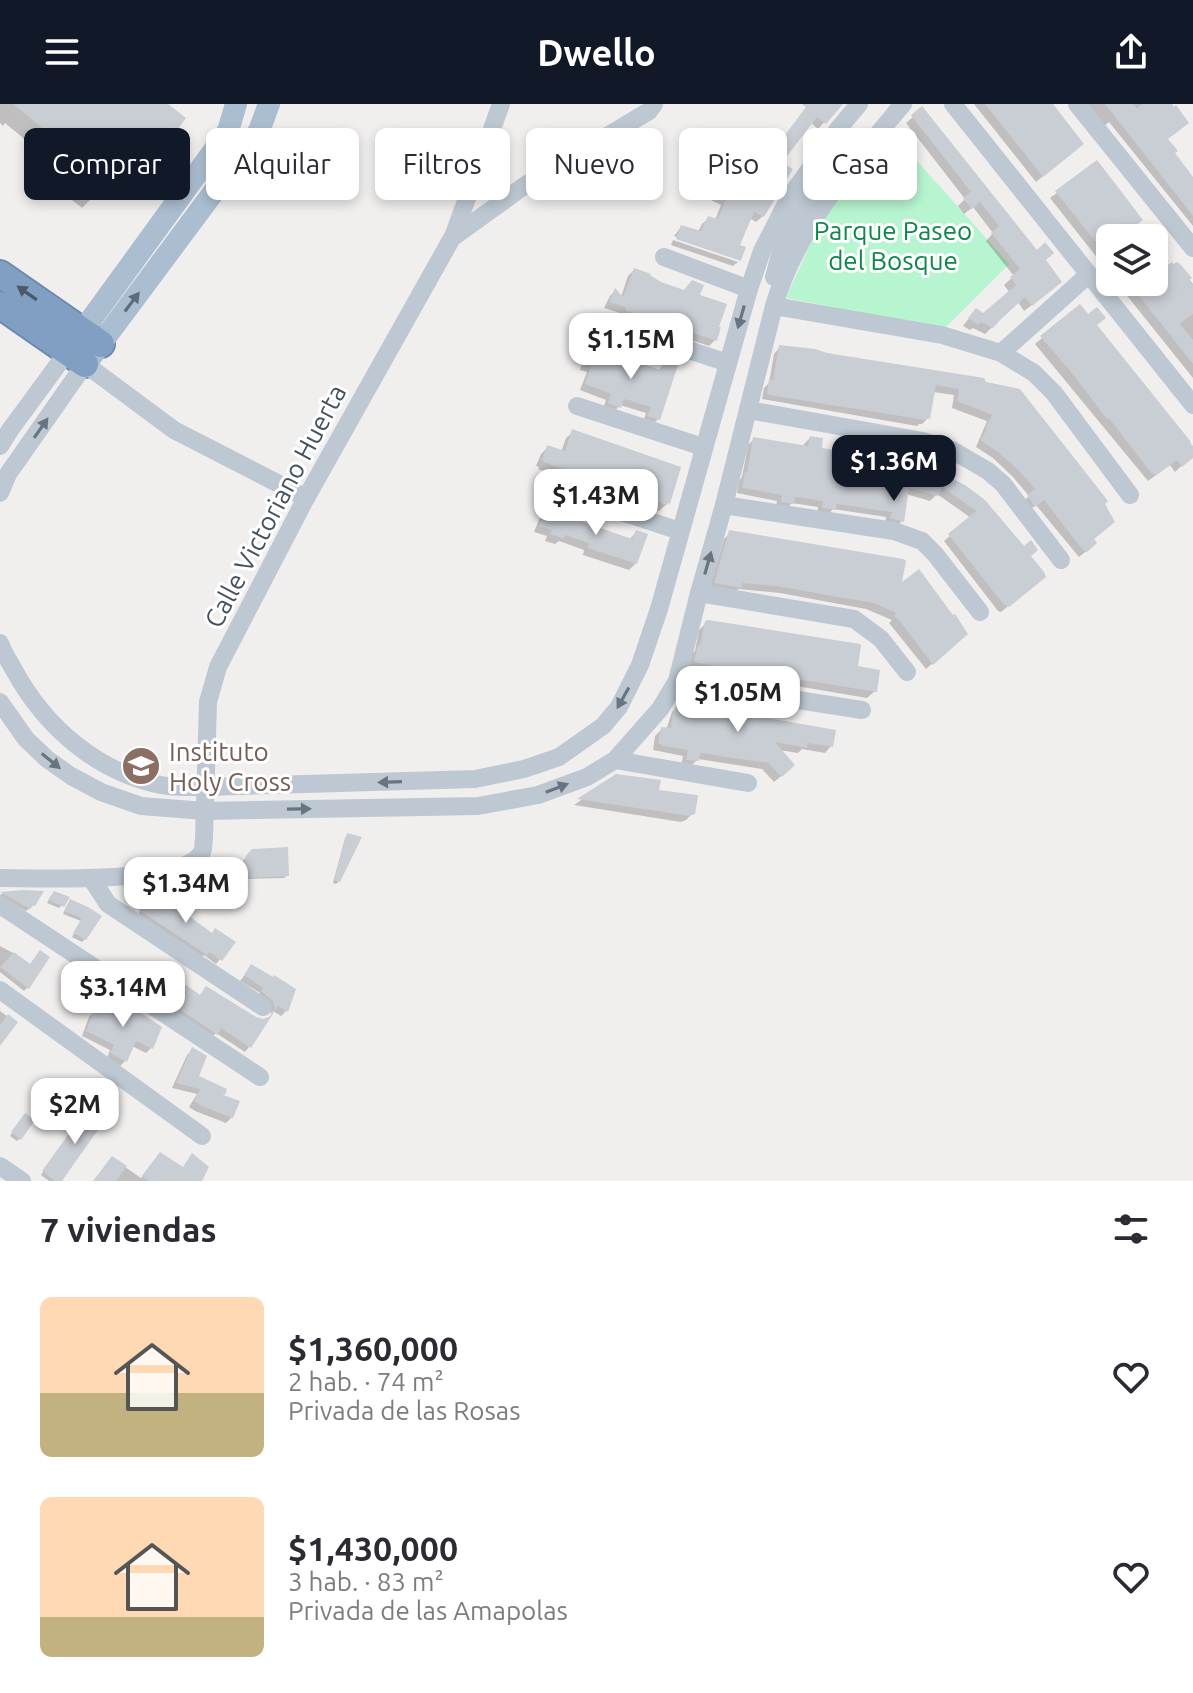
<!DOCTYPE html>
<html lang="es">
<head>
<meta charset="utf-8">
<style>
  :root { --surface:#fff; --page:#f7f7f7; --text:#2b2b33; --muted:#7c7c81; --accent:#111827 }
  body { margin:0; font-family:Ubuntu,sans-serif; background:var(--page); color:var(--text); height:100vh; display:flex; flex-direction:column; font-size:30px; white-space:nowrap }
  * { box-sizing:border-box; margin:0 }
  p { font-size:26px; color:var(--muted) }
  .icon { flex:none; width:44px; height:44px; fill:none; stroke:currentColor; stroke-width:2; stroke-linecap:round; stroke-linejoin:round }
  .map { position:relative; height:1077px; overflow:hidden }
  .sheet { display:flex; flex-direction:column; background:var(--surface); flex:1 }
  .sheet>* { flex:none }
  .guide { position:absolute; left:24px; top:24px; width:1146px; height:72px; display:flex; gap:16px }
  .buttons { position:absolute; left:1096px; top:120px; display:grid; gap:16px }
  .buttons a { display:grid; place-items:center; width:72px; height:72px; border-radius:12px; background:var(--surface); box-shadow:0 4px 12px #0003; font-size:40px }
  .price { position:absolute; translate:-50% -68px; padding:0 18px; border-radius:16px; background:#fff; color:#222; font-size:26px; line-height:52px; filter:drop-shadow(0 2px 4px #0008) }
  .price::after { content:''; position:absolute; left:50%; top:48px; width:24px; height:18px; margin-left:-12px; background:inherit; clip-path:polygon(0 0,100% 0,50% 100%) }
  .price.selected { background:var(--accent); color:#fff }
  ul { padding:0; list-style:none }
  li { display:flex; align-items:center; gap:24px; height:200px; padding:0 40px }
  li span { display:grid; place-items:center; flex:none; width:224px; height:160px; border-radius:12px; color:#555 }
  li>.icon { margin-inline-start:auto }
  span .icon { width:96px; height:96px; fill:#fffc; stroke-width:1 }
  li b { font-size:34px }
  h2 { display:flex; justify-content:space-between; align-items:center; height:96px; padding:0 40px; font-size:34px }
  .tag { padding:0 28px; border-radius:12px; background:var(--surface); box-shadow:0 4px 12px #0003; font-size:28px; line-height:72px }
  .tag.selected { background:var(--accent); color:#fff }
  header { display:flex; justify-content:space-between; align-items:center; height:104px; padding:0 40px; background:var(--accent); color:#fff; font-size:36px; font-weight:700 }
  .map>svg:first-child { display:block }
  .green { fill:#b7f4d0 }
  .shadow { fill:#0003 }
  .building { fill:#c9cdd4 }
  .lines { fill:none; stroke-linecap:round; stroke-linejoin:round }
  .highway-casing { stroke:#6b8aae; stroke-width:30 }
  .minor { stroke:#bdc8d2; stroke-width:18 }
  .major { stroke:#abbdd0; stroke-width:22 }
  .highway { stroke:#809fc3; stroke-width:26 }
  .oneway { fill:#4a5968 }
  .oneway2 { fill:#5e6c7a }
  .oneway3 { fill:#687581 }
  .labels { text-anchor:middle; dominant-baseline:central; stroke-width:6; stroke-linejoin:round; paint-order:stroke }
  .park-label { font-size:26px; fill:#0d874c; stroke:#fff }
  .street-label { font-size:26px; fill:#44515e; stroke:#fff }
  .education-label { font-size:26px; fill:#785e54; stroke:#fff; text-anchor:start }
</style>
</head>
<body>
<header><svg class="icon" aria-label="menu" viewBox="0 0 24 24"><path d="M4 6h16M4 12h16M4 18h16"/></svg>Dwello<svg class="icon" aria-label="share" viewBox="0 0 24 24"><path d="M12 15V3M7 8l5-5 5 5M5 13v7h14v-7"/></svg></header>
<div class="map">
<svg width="1193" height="1077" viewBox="0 0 1193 1077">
  <rect width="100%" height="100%" fill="#f1eeee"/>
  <polygon class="green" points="893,30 1009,160 944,225 786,194 827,103"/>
  <g class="shadow">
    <polygon points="0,0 165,0 183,14 157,50 143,64 128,49 110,70 96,90 82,104 37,68 47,58 33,45 34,43 5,19 3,22 0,19"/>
    <polygon points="810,0 841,0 818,25 810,18 780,59 763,112 756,118 749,114 738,142 743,144 739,156 739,154 674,132 681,123 698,128 702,120 709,114 715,116 721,101 699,90 715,73 730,81 747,57 750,58 778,41"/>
    <polygon points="974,0 1048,0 1075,46 1036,78"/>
    <polygon points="1082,0 1172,0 1186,19 1166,36 1173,49 1193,76 1193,122 1109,18 1102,24"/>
    <polygon points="922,5 1044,157 1053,185 1024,207 1018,198 985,230 973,224 970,226 963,222 970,213 983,211 1010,189 1004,181 1014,172 986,137 993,129 973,103 964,110 958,102 965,95 906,19"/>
    <polygon points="1097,59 1119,134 1110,134 1110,170 1050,94"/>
    <polygon points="673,136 738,158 733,162 671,141"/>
    <polygon points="1177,160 1193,180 1193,274 1116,178 1154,178 1154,174 1171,161"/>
    <polygon points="634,166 661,180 698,192 715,236 709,242 621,213 620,209 604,204 610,192 615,187 621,193 628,172"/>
    <polygon points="1080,202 1192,352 1175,368 1170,361 1148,377 1035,240"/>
    <polygon points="780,243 983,276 1092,435 1089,445 1079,453 1036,401 1028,407 1022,399 1029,392 1013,373 993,354 976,343 987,317 952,304 954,291 933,288 928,314 922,320 919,320 917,322 762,295 764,284 769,279 774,250"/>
    <polygon points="590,246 658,267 665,258 658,315 652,321 643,318 646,309 620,301 613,309 603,305 606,296 580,286 587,268 580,266 584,252"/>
    <polygon points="573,328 668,399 659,407 538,365 539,363 536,362 541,350 548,343 561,348 566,334"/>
    <polygon points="810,334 819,346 936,367 1029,453 1037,479 1001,508 998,507 944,437 971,414 937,390 930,397 906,390 902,417 896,423 885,420 886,413 833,405 828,411 817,410 818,403 792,399 786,405 776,403 777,397 737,389 739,377 742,373 748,341 754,335 804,343 804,340"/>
    <polygon points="545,409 629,436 636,428 636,459 629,466 583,451 584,446 559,437 555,440 545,437 547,432 534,428 539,416"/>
    <polygon points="730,429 900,483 953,513 959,536 926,565 889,519 892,516 866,505 780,489 738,485 734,489 709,485 724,435"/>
    <polygon points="706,519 856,564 875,587 867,594 689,564 692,550 695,547 699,526"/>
    <polygon points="708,597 743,612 831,642 825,649 802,645 798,649 779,646 786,668 774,678 762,665 698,655 690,663 681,662 683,652 653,646 655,632 662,625 666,626 672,608 679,602 701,604"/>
    <polygon points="616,672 657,687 693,709 686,716 681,718 574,701"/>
    <polygon points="348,731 339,777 336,780 333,779 345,734"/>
    <polygon points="252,747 287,771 284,774 244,775 243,757"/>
    <polygon points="41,789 34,801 26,807 0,792 1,790"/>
    <polygon points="51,792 62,801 59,804 47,799"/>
    <polygon points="151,793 163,795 211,831 233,839 216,860 204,851 201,854 137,811"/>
    <polygon points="68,800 87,805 85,835 82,838 72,833 81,817 63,810"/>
    <polygon points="0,842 13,849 27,884 24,887 0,868"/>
    <polygon points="247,868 294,886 286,907 281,912 273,907 271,910 270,904 257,893 260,889 240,877"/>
    <polygon points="186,884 249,943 245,948 216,929 211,934 175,910 180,904 174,900"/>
    <polygon points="114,901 129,908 151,944 146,949 132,942 125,957 120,962 107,954 110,946 82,932 89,913 98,904 109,906"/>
    <polygon points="0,907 15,918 0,939"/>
    <polygon points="193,945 196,973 223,990 220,992 232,1013 226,1019 195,1007 189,1003 197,990 172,984 187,951"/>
    <polygon points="22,1014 20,1034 17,1037 10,1032"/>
    <polygon points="75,1029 60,1077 49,1077 41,1071 70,1030"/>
    <polygon points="112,1054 141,1074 155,1055 200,1077 96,1077"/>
  </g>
  <g class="building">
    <polygon points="13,0 168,0 186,14 159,51 143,35 112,71 98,91 49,53 60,43 46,29 47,28"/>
    <polygon points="802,0 843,0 826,20 817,13 787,52 783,59 793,65 764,113 754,108 740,141 746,143 741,157 676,135 681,121 701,127 708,112 718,115 726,95 703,83 715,70 730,79 740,67 747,54 751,56 768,32 779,39 806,3"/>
    <polygon points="985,0 1053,0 1084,40 1043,73"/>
    <polygon points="1105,0 1133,0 1137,4 1142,0 1172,0 1174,3 1176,1 1189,19 1168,35 1178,47 1175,49 1193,73 1193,112"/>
    <polygon points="922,2 1037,146 1045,138 1054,149 1046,156 1062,178 1032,202 1025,193 1001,215 993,224 981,218 978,221 968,214 976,204 983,209 1016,181 1010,173 1020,165 991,129 999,122 980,98 972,105 963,94 971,88 911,11"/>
    <polygon points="1097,56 1143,116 1120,134 1110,134 1110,156 1055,87"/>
    <polygon points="1172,158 1173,160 1177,158 1180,160 1192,174 1189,176 1193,181 1193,210 1180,220 1193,236 1193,260 1128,178 1154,178 1154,175 1163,168 1161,166"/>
    <polygon points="634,164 651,170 650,171 661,178 684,186 692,176 704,181 700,191 727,200 719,223 721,223 717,237 626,207 625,203 609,198 615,184 623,193"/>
    <polygon points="1080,200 1088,210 1097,203 1106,214 1097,221 1191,338 1190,339 1193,342 1193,354 1182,363 1177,356 1155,372 1152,368 1151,369 1109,314 1107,315 1071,268 1040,232"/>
    <polygon points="779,241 815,245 827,249 984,274 986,278 1020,285 1108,397 1105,400 1115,418 1094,435 1097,439 1087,448 1082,445 1044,396 1035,403 1027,391 1035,385 1019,367 999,349 982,337 981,335 987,325 985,324 992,311 957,297 959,285 936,281 930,315 927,314 925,316 769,291 767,289 769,275 773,276"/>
    <polygon points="590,244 661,266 665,256 678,261 660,316 647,312 651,303 624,295 621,304 608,299 611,290 585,280 591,262 585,260"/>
    <polygon points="572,325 681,363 670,400 668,399 667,401 543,358 544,356 542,356 547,341 565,347"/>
    <polygon points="810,332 823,334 822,344 925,361 925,363 937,366 954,373 955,376 965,381 985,396 1024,442 1031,436 1038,446 1031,452 1044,468 1046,473 1009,503 1004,501 948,430 976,407 942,383 938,392 909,384 904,418 890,414 892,408 837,400 836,406 822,404 823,397 795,393 794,400 781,398 782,391 742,384 745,368 747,369 753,333 808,342"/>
    <polygon points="544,407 551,409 551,407 632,435 636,426 648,430 637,460 588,444 589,439 576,435 565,431 564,435 550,430 552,426 539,422"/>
    <polygon points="729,426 903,455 906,457 902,478 919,465 953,511 955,510 968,530 933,561 899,516 894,512 896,509 873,499 775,482 742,479 742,484 714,479"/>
    <polygon points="708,516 860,540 861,541 858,562 880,566 877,588 697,559 694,558 698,541 700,541 705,517"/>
    <polygon points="708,594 747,601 745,610 836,626 833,643 807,639 807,644 775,638 795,661 782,673 768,659 700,649 699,657 686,656 688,646 664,642 658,639 661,623 671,624 673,609 678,599 706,602"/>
    <polygon points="616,670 661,676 659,686 697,691 698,692 695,710 689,712 577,695"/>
    <polygon points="347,729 362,733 340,778 334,776"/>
    <polygon points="288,743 289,772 246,774 245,753 252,745"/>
    <polygon points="174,785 166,795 212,829 215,824 236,838 222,857 209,848 207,851 139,806 154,786"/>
    <polygon points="23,786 44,787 35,802 33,801 30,805 0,788"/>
    <polygon points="54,787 70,793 64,803 48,796"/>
    <polygon points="70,795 88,803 102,812 86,836 73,829 82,814 64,807"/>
    <polygon points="40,846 50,853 29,885 0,863 14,848 30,860"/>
    <polygon points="251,860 273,873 274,871 296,885 288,908 278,902 251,944 221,924 218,931 179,905 183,898 178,894 186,881 200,891 206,882 256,913 263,915 269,913 275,905 273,897 261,887 263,884 244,871"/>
    <polygon points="114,899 130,906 132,903 162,923 153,945 136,937 127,958 110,949 114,941 86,927 94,906 95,907 97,902 111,906"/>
    <polygon points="8,910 18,918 0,942 0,921"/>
    <polygon points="192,943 207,952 199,972 227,985 225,991 215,988 240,997 233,1014 201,1002 194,997 200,985 176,979"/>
    <polygon points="105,997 114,1003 62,1077 55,1077 42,1067 73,1024 76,1027 79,1022 84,1026"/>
    <polygon points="25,1009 35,1016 21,1036 11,1028"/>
    <polygon points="160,1048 183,1063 192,1049 209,1063 202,1077 149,1077 142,1072"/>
    <polygon points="112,1052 127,1062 116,1077 93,1077"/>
  </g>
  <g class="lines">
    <g class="highway-casing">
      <g id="highway">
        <polyline points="0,170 101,240"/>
        <polyline points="0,201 85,260"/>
      </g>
    </g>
    <g class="minor">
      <polyline points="953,0 1193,301"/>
      <polyline points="1077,0 1193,144"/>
      <polyline points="453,133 501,0"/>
      <polyline points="664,153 749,185"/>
      <polyline points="774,173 785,132 835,48 836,42"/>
      <polyline points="774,202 942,231 1001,249 1034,269 1054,289 1130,391"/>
      <polyline points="619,223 728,259"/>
      <polyline points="1001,249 1088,171"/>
      <polyline points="577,302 703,343"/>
      <polyline points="748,306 923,337 952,346 988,367 1003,380 1061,456"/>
      <polyline points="0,342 10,326 68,247"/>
      <polyline points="548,384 680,427"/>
      <polyline points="0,389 8,370 85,260 174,326 306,394"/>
      <polyline points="724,401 894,427 922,437 935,450 980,508"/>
      <polyline points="699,489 854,515 881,535 907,568"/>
      <path d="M0 539C3 548 9 557 14 566 45 623 97 668 161 681 175 684 191 683 205 683L475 675 524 665 559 653 603 622 619 603 640 561 659 505 749 185 762 147 789 94 839 24 859 0"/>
      <polyline points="677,577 862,606"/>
      <path d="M0 598 26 635 47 655 71 672 101 688 141 702 205 707 478 702 538 691 587 673 615 656 660 605 677 577 699 489 724 401 774 202C797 124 852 61 903 0"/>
      <polyline points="615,656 748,679"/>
      <path d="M0 774C37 774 184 781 202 748 204 744 203 739 204 735L208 598 218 563 306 394 452 134 524 82 649 7 654 0"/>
      <polyline points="91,774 108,800 263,903"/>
      <polyline points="0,801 260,973"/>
      <polyline points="0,886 202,1032"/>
      <polyline points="0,1062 22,1077"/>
    </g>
    <g class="major">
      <polyline points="74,239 228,27 236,0"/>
      <polyline points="91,253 259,27 269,0"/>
    </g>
    <use href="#highway" class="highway"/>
  </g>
  <defs><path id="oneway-solid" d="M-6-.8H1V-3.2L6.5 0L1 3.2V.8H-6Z" transform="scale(2)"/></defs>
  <use class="oneway" href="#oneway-solid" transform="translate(27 189) rotate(-145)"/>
  <use class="oneway2" href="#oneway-solid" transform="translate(132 198) rotate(-53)"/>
  <g class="oneway3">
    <use href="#oneway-solid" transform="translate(741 213) rotate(106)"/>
    <use href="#oneway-solid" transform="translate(41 324) rotate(-55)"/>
    <use href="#oneway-solid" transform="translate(708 459) rotate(-74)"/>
    <use href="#oneway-solid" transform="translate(623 594) rotate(119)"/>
    <use href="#oneway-solid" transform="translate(51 657) rotate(39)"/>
    <use href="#oneway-solid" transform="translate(390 678) rotate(178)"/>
    <use href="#oneway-solid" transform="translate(557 684) rotate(-21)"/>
    <use href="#oneway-solid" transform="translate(299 705) rotate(-1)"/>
  </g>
  <defs>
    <g id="school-disc" transform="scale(2)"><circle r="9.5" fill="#8d6e63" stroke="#fff"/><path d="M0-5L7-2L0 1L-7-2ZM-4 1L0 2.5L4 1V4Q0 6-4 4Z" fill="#fff"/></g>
  </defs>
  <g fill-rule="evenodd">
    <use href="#school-disc" x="141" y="662"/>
  </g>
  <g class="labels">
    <g class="park-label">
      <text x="893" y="126">Parque Paseo<tspan x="893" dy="30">del Bosque</tspan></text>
    </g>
    <g class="street-label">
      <text transform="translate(275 402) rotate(-62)">Calle Victoriano Huerta</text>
    </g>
    <g class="education-label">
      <text x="169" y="647">Instituto<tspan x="169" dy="30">Holy Cross</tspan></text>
    </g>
  </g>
</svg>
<div class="buttons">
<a><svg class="icon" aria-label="layers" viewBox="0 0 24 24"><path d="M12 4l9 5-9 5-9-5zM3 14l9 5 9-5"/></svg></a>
</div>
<b class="price" style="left:631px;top:277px">$1.15M</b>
<b class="price selected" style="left:894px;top:399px">$1.36M</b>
<b class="price" style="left:596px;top:433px">$1.43M</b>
<b class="price" style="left:738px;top:630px">$1.05M</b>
<b class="price" style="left:186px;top:821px">$1.34M</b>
<b class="price" style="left:123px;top:925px">$3.14M</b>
<b class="price" style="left:75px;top:1042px">$2M</b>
<div class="guide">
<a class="tag selected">Comprar</a>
<a class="tag">Alquilar</a>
<a class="tag">Filtros</a>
<a class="tag">Nuevo</a>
<a class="tag">Piso</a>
<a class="tag">Casa</a>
</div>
</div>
<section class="sheet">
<h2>7 viviendas<svg class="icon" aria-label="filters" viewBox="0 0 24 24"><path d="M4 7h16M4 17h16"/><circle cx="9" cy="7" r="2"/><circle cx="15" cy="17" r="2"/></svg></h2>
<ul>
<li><span style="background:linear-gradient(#ffd9b3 60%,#c2b280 0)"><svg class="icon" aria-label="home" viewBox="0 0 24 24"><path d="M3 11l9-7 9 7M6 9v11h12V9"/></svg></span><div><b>$1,360,000</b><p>2 hab. · 74 m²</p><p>Privada de las Rosas</p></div><svg class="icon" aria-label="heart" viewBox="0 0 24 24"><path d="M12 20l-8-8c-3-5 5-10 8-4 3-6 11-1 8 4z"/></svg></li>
<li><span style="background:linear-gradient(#ffd9b3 75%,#c2b280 0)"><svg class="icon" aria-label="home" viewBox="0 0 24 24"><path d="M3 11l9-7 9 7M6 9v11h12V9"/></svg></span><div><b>$1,430,000</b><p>3 hab. · 83 m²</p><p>Privada de las Amapolas</p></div><svg class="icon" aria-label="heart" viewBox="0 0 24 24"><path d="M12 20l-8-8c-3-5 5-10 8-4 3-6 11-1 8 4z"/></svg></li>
</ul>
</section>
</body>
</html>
